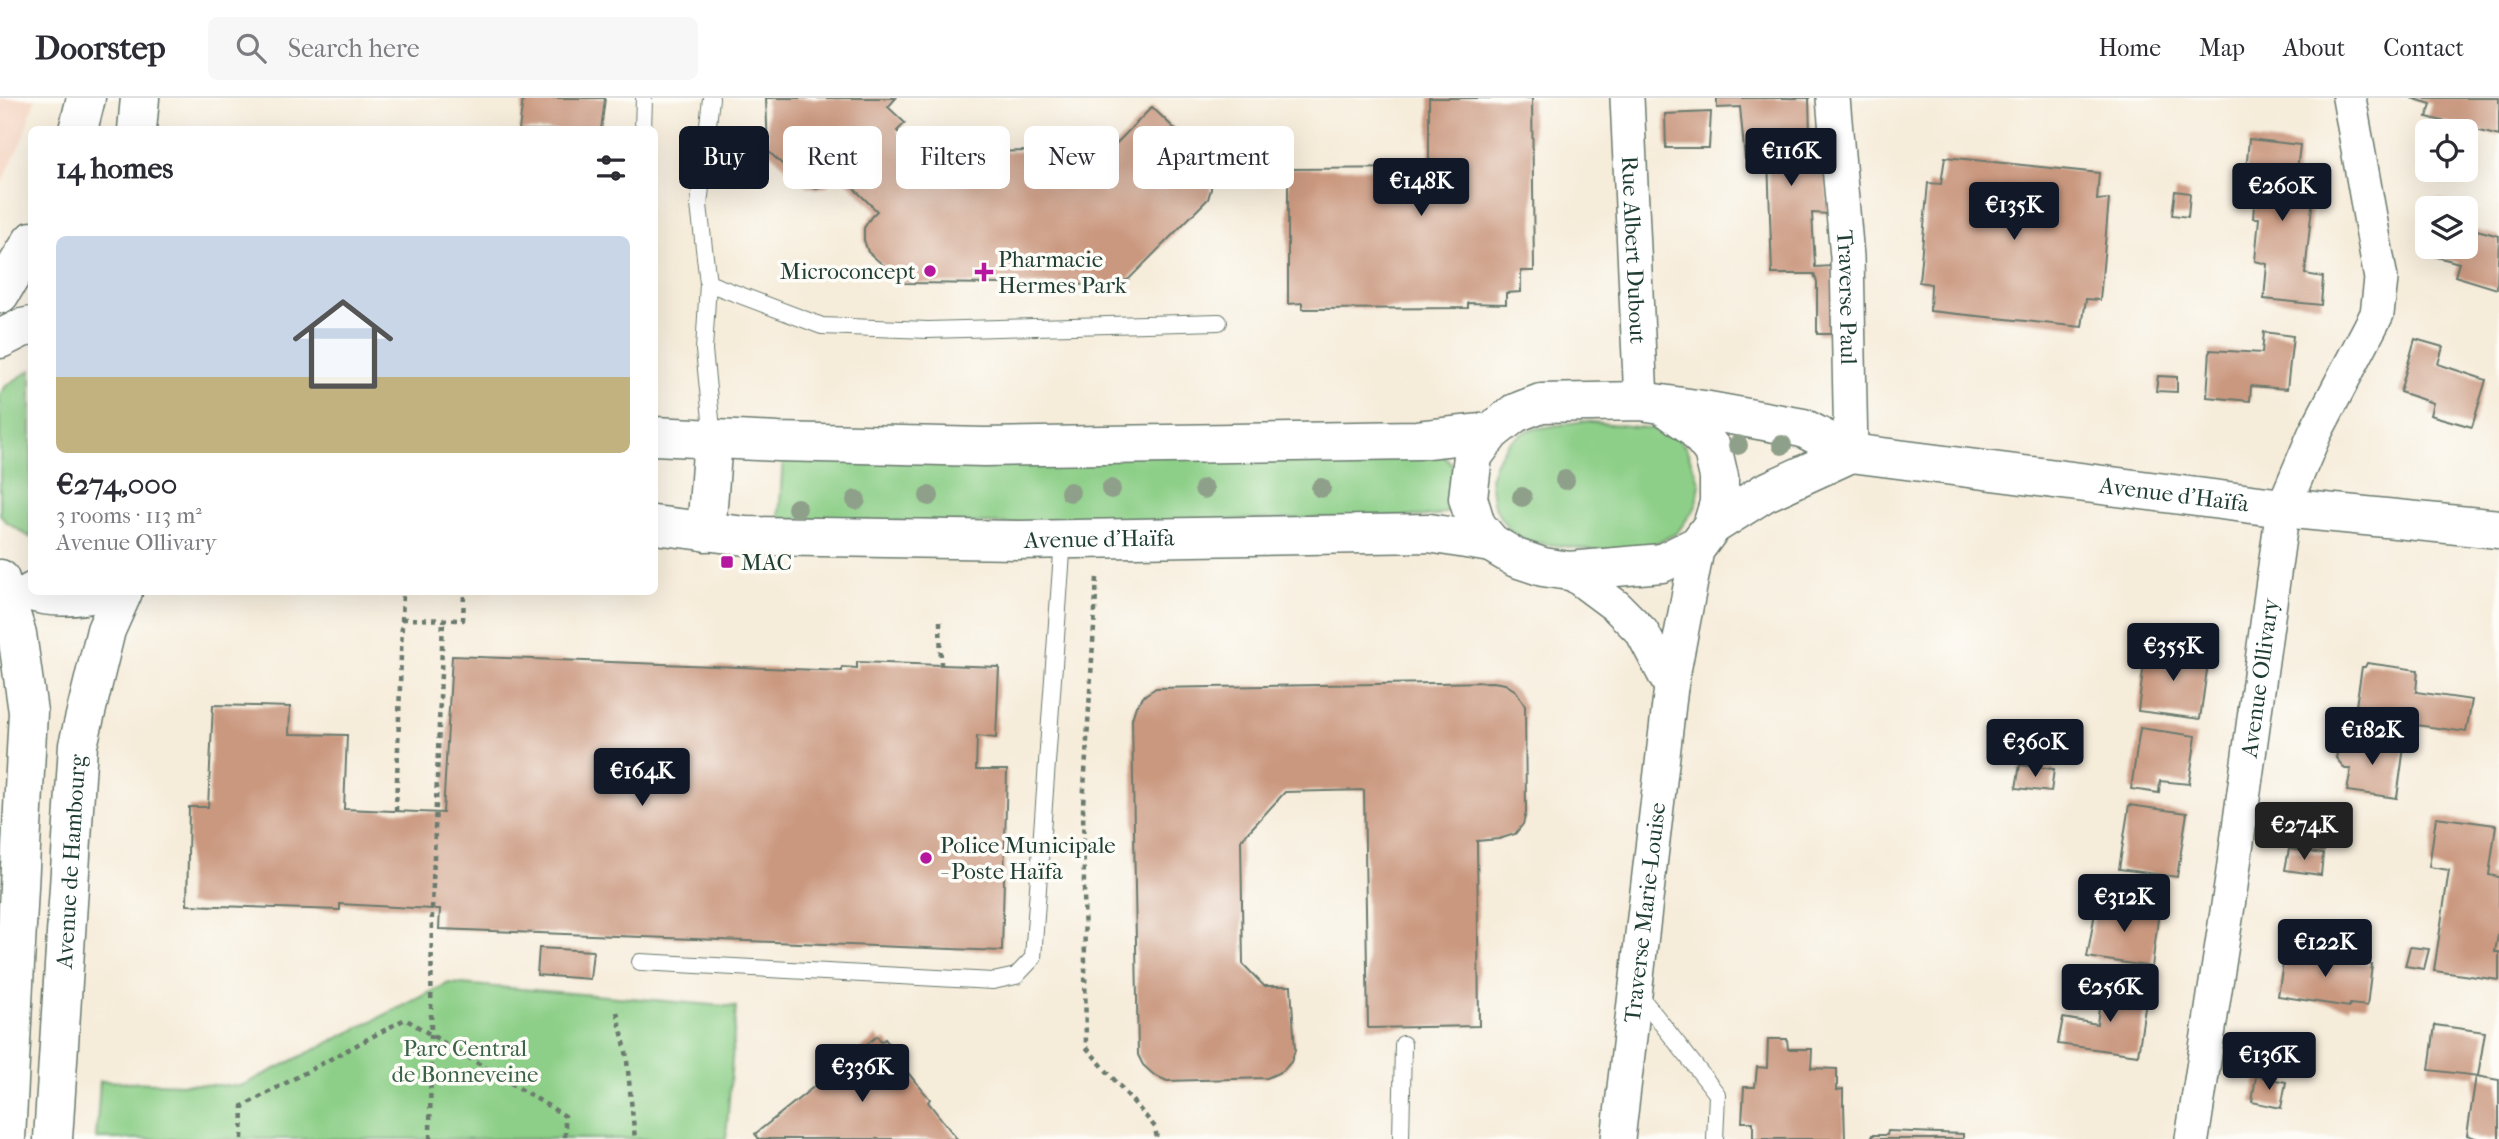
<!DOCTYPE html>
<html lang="en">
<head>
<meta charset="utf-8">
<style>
  :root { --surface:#fff; --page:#f7f7f7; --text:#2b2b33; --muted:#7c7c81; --line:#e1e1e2; --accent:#111827 }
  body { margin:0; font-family:"IM FELL French Canon",serif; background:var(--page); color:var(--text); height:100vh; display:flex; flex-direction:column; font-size:26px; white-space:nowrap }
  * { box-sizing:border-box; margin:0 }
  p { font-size:23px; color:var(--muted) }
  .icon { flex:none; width:38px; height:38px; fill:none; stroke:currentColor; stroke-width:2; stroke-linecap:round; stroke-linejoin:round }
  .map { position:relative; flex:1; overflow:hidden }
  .details { position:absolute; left:28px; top:28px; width:630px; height:469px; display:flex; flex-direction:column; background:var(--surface); border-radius:10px; box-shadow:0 7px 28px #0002 }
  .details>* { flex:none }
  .top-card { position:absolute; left:679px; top:28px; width:665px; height:63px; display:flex; gap:14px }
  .tools { position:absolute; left:2415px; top:21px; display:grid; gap:14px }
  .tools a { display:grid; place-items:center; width:63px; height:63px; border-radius:10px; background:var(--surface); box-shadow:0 7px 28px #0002; font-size:35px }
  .price { position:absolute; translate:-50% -60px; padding:0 16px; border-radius:7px; background:var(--accent); color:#fff; font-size:23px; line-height:46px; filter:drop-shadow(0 2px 4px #0008) }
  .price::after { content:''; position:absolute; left:50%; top:42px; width:21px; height:16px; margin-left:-10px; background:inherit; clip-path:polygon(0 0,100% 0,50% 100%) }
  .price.selected { background:#222; color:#fff }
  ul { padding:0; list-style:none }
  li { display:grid; align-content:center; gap:14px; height:371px; padding:0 28px }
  li span { display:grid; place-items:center; height:217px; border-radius:10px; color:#555 }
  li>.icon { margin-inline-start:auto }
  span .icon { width:126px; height:126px; fill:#fffc; stroke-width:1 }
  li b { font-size:30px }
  h2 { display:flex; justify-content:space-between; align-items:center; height:84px; padding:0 28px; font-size:30px }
  .tag { padding:0 24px; border-radius:10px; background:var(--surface); box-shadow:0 7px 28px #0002; font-size:24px; line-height:63px }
  .tag.selected { background:var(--accent); color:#fff }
  header { display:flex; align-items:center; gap:42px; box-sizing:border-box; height:98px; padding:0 35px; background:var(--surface); border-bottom:2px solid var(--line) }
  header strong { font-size:33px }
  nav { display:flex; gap:38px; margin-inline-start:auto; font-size:24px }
  .search { width:490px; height:63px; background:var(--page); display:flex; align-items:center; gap:18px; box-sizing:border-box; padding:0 24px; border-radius:10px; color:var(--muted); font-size:26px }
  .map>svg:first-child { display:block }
  .built { fill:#f4d3c0 }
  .green { fill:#8dcf88; stroke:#56865e; stroke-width:2 }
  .building { fill:#ca987f }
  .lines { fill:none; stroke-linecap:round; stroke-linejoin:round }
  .service-casing { stroke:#6a7a6e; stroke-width:18 }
  .minor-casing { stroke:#6a7a6e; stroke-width:36 }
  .tertiary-casing { stroke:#6a7a6e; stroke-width:41 }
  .path { stroke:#6a7a6e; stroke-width:4.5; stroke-dasharray:5 5; stroke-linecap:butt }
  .service { stroke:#fff; stroke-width:16 }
  .minor { stroke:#fff; stroke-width:33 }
  .tertiary { stroke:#fff; stroke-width:38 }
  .path-bridge { stroke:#6a7a6e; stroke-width:4.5; stroke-dasharray:5 5; stroke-linecap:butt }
  .tree { fill:#8fa08a }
  .poi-dot { fill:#b5179e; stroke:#fdfcf7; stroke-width:2.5 }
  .labels { text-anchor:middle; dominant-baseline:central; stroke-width:7; stroke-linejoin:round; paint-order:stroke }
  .street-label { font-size:23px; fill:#1f3d34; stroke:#fdfcf7 }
  .poi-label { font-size:23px; fill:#1f3d34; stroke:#fdfcf7; text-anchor:start }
  .park-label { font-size:23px; fill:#3a6249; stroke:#fdfcf7 }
</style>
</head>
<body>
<header>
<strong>Doorstep</strong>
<div class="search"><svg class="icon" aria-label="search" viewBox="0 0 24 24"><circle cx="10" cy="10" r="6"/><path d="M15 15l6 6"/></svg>Search here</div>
<nav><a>Home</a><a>Map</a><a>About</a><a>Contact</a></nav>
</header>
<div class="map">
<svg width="2499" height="1041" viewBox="0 0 2499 1041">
  <rect width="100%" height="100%" fill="#fdfcf7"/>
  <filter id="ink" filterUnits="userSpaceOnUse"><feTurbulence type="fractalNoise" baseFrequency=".0143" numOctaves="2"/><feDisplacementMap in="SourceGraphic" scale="14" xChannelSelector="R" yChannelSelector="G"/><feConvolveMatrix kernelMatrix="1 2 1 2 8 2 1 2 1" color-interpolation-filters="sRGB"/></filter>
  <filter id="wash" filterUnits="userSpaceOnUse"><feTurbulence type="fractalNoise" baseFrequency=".00686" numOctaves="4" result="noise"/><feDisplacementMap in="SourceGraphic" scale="28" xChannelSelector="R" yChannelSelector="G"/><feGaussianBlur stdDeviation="1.57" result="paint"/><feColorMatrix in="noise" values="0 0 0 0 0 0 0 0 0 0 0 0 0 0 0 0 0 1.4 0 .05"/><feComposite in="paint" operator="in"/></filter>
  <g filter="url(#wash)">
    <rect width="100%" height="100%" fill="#f6ecda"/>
    <polygon class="built" points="0,0 35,0 23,40 0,88"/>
    <g class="green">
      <polygon points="31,272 31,440 5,423 0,416 0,296 7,287"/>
      <polygon points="1584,323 1655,331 1676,338 1686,350 1700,386 1696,408 1677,435 1645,451 1594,452 1530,444 1511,434 1500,419 1493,404 1490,380 1496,364 1508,345 1528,332"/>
      <polygon points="1440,354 1453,367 1451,413 1435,418 1018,426 779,421 783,359"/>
      <polygon points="449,885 736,909 726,1041 96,1041 100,983 241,988"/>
    </g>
    <g id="blocks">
      <g class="building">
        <polygon points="523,0 605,0 601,32 519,32"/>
        <polygon points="766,0 896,0 888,9 905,25 897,33 921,56 1030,53 1046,69 1070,68 1069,56 1106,56 1152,9 1211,66 1204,71 1211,80 1211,91 1208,101 1129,181 1115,187 904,185 868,154 864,142 864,130 871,119 877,113 840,77 827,88 817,91 807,89 768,53"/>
        <polygon points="1429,0 1532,0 1534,173 1521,173 1521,194 1506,195 1506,206 1468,205 1468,210 1302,211 1302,205 1288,206 1288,71 1429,70"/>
        <polygon points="1717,0 1809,0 1810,36 1823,35 1829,116 1812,115 1815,169 1832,168 1837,236 1817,236 1817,184 1814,176 1772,176 1768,60 1745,61 1740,9 1717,10"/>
        <polygon points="2411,0 2499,0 2499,38 2427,19 2431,6"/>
        <polygon points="1711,14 1709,50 1666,50 1665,16"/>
        <polygon points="2249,41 2300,47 2294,97 2313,98 2305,176 2323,179 2321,207 2264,201 2267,166 2255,163 2259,120 2253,120 2256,85 2245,84"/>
        <polygon points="1945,59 2099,75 2097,102 2109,101 2100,202 2086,201 2082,229 1930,213 1931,186 1919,184 1928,85 1941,86"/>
        <polygon points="2175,93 2190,95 2188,119 2172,117"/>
        <polygon points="2439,101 2467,110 2437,110"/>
        <polygon points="2466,129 2499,138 2497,191 2455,178 2459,165 2423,155 2425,149 2466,149"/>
        <polygon points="2264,234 2293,238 2287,291 2251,288 2250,303 2207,299 2210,252 2262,255"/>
        <polygon points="2415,241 2443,249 2438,266 2486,282 2472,329 2430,317 2433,305 2400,294"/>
        <polygon points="2158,278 2177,279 2177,294 2156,293"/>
        <polygon points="2146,549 2209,558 2200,621 2138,613"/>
        <polygon points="452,558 842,573 842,569 857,570 857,564 999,569 996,640 977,638 976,672 1007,672 1002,853 439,831 440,811 432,811 340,806 340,812 187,807 189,709 208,709 213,607 290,609 289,636 347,637 344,711 443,715"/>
        <polygon points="2367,565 2418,572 2416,594 2472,602 2466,634 2358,619 2359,614 2355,614 2362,569 2365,569"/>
        <polygon points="1493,584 1505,586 1516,593 1525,608 1526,715 1523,726 1515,736 1499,741 1477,743 1479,928 1368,930 1364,692 1285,694 1241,742 1243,866 1264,888 1291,888 1295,952 1291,964 1283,973 1267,980 1167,983 1154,977 1143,967 1138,957 1132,621 1136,608 1145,597 1156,590"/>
        <polygon points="2140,630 2196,638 2189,686 2160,683 2159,695 2131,691"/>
        <polygon points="2340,642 2404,649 2397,700 2347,693 2351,671 2345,671 2336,660"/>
        <polygon points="2020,667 2054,671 2051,694 2016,690"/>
        <polygon points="2129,707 2187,715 2177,779 2119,771"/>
        <polygon points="2436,719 2496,727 2489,777 2499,779 2499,831 2495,854 2499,854 2499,882 2434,873 2449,772 2429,769"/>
        <polygon points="2293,728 2327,732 2324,753 2289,749"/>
        <polygon points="2289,751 2323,756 2321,777 2285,772"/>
        <polygon points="2097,804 2159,813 2152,869 2087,859"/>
        <polygon points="2410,849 2429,851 2424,871 2405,868"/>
        <polygon points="539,850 593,853 590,881 537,877"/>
        <polygon points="2285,852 2356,862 2356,864 2372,867 2367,908 2350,906 2349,909 2278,898"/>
        <polygon points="2102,888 2147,896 2138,957 2058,946 2063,920 2097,926"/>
        <polygon points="2435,927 2485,934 2478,978 2429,972"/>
        <polygon points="877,938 881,944 885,941 906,967 903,969 930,1001 928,1004 957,1041 759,1041 755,1036"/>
        <polygon points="1768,941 1787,941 1788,951 1812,951 1811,970 1837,971 1837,992 1843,991 1843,1007 1844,1007 1845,1041 1753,1041 1753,1024 1742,1024 1744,989 1755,989 1757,969 1767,970"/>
        <polygon points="2256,978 2286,984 2281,1010 2252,1004"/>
        <polygon points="2476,978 2499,982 2499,1041 2478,1041 2467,1037"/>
        <polygon points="1888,1033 1963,1036 1963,1041 1872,1041 1872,1037 1887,1037"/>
      </g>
    </g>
  </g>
  <g filter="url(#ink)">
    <use href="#blocks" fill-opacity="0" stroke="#6a7a6e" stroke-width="2"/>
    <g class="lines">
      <g class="service-casing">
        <g id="service">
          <polyline points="711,0 699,107 708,185 704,252 713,341"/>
          <polyline points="643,32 644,0"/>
          <polyline points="708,185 822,228 928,232 1219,224"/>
          <polyline points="640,864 993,883 1016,878 1033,860 1063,441"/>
          <polyline points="1636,893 1717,996 1715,1041"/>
          <polyline points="1401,1041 1403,946"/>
        </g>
      </g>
      <g class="minor-casing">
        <g id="minor">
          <path id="s1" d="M1627 0 1641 303"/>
          <path id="s2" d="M1833 0 1847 159 1851 355"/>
          <polyline points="1569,473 1616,508 1642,534 1671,589"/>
          <path id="s3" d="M1618 1041 1671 589 1698 447"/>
          <path id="s4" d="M2192 1041 2231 788 2283 410 2315 335 2377 216 2381 181 2349 0"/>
        </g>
      </g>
      <g class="tertiary-casing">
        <g id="tertiary">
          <polyline points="78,32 86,0"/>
          <polyline points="137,32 140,0"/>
          <polyline points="0,196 32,143"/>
          <polyline points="0,241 22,230 32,228"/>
          <path id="s5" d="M1663 307 1694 329 1713 353 1719 379V405L1712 428 1698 447 1662 465 1569 473 1543 469 1516 460 1491 445 1476 427 1468 400 1473 358 1491 334 1515 315 1541 305 1641 303 1703 312 1803 330 1851 355 2283 410 2499 431"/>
          <polyline points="654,338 778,344 984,349 1417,342 1491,334"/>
          <path id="s6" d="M654 427 746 438 1019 442 1429 435 1491 445"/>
          <polyline points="1712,428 1764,395 1851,355"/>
          <polyline points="706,434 713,341"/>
          <polyline points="0,481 17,536 28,614 6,1041"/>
          <path d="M32 494C52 501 79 499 99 494"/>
          <path id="s7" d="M53 1041 78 647 106 532 123 494"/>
        </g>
      </g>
      <g class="path">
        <polyline points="1097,480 1083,707 1086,949 1155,1029 1157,1041"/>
        <polyline points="402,521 463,522 464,497"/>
        <polyline points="940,523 941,566"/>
        <polyline points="396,713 403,494"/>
        <polyline points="432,811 443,522"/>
        <polyline points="617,914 626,953 635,1041"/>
        <polyline points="242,1041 243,1008 405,921 565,1018 565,1041"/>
      </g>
      <use href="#service" class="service"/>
      <use href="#minor" class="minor"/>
      <use href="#tertiary" class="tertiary"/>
      <polyline class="path-bridge" points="430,1041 432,811"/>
    </g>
    <g class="tree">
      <circle cx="1738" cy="347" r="10"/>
      <circle cx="1782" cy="347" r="10"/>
      <circle cx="1565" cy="382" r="10"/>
      <circle cx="1321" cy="390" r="10"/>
      <circle cx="1111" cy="391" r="10"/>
      <circle cx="1204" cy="391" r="10"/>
      <circle cx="1070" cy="394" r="10"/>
      <circle cx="929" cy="398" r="10"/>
      <circle cx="1522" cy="399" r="10"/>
      <circle cx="856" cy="402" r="10"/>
      <circle cx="797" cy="410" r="10"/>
    </g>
  </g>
  <g class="poi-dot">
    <circle cx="930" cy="173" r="7"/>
    <path d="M980.5 163.5h7v7h7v7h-7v7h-7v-7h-7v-7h7z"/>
    <rect x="720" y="457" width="14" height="14" rx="3.5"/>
    <circle cx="926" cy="760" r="7"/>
  </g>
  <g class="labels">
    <g class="street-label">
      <text stroke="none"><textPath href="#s1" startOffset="152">Rue Albert Dubout</textPath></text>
      <text stroke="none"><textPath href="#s2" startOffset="200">Traverse Paul</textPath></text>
      <text stroke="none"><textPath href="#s5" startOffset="1213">Avenue d'Haïfa</textPath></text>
      <text stroke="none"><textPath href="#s6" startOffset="446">Avenue d'Haïfa</textPath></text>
      <text stroke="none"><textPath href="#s4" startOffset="466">Avenue Ollivary</textPath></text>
      <text stroke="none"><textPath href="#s7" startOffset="278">Avenue de Hambourg</textPath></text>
      <text stroke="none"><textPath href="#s3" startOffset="228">Traverse Marie-Louise</textPath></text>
    </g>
    <g class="poi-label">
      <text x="998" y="161">Pharmacie<tspan x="998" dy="26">Hermes Park</tspan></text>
      <text x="916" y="173" text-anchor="end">Microconcept</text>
      <text x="741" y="464">MAC</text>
      <text x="940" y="747">Police Municipale<tspan x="940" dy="26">- Poste Haïfa</tspan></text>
    </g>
    <g class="park-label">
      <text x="465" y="950">Parc Central<tspan x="465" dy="26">de Bonneveine</tspan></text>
    </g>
  </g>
</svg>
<div class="tools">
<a><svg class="icon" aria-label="locate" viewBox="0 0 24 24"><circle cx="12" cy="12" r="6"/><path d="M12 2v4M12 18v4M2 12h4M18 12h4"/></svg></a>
<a><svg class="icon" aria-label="layers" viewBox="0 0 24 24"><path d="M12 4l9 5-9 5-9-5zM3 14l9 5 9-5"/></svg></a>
</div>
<b class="price" style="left:1791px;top:90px">€116K</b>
<b class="price" style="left:1421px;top:120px">€148K</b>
<b class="price" style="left:2282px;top:125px">€260K</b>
<b class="price" style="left:2014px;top:144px">€135K</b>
<b class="price" style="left:2173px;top:585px">€355K</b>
<b class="price" style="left:2372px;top:669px">€182K</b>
<b class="price" style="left:2035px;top:681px">€360K</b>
<b class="price" style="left:642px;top:710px">€164K</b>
<b class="price selected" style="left:2304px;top:764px">€274K</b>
<b class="price" style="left:2124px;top:836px">€312K</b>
<b class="price" style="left:2325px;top:881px">€122K</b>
<b class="price" style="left:2110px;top:926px">€256K</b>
<b class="price" style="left:2269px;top:994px">€136K</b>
<b class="price" style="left:862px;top:1006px">€336K</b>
<div class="top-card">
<a class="tag selected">Buy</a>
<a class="tag">Rent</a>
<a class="tag">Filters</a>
<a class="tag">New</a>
<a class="tag">Apartment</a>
</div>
<section class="details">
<h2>14 homes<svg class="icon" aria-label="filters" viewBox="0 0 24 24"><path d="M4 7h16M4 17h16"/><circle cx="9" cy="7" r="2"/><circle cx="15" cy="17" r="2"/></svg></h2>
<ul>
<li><span style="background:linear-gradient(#c9d6e8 65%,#c2b280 0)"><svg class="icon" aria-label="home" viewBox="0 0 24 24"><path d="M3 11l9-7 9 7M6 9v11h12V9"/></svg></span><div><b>€274,000</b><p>3 rooms · 113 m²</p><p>Avenue Ollivary</p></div></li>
</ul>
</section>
</div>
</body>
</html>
